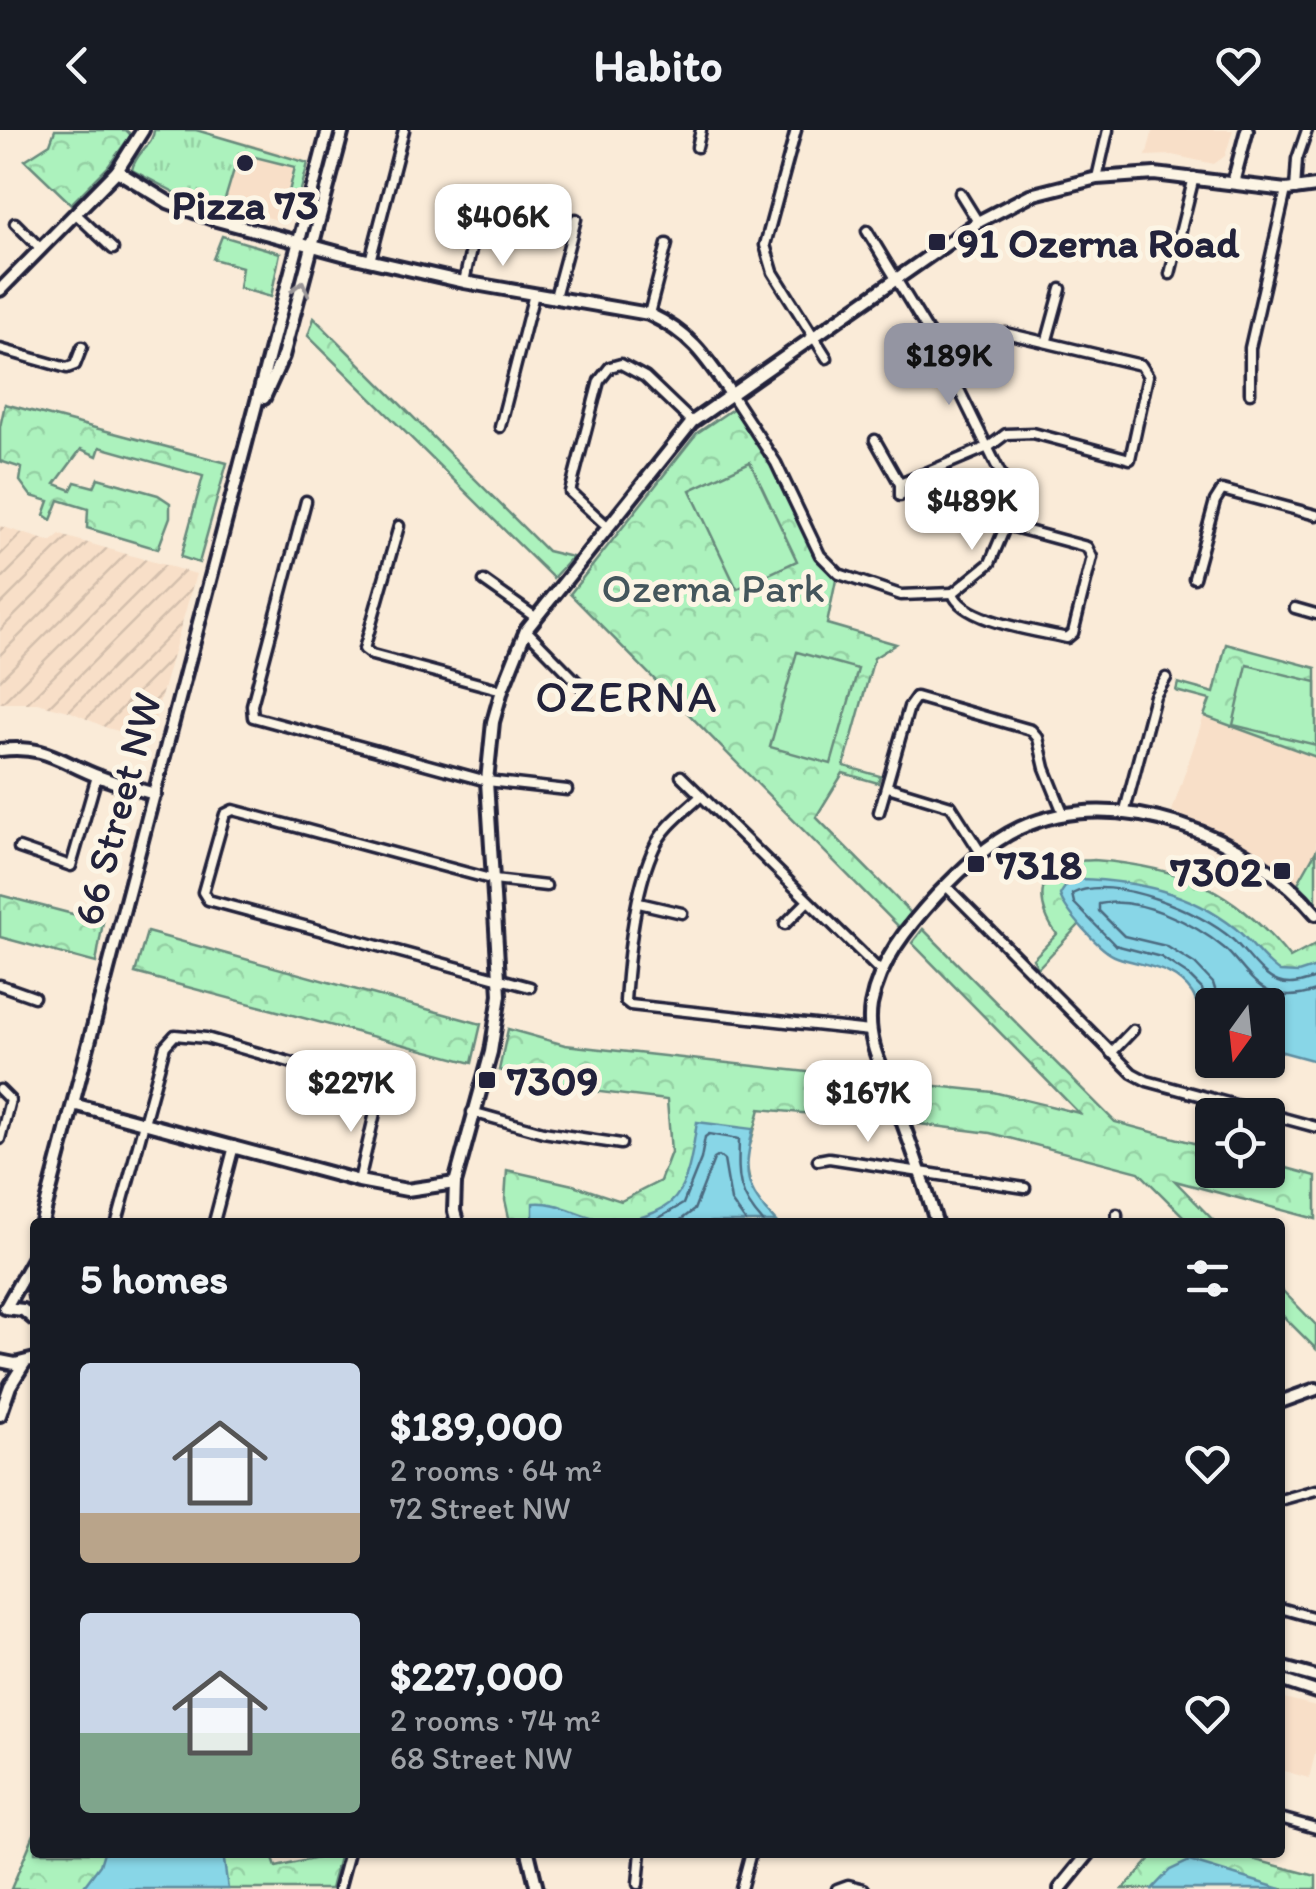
<!DOCTYPE html>
<html lang="en">
<head>
<meta charset="utf-8">
<style>
  :root { --surface:#171b24; --page:#20242c; --text:#f1f3f6; --muted:#9ea1a6; --accent:#9495a2 }
  body { margin:0; font-family:Itim,sans-serif; background:var(--page); color:var(--text); height:100vh; display:flex; flex-direction:column; font-size:38px; white-space:nowrap }
  * { box-sizing:border-box; margin:0 }
  p { font-size:32px; color:var(--muted) }
  .icon { flex:none; width:55px; height:55px; fill:none; stroke:currentColor; stroke-width:2; stroke-linecap:round; stroke-linejoin:round }
  .map { position:relative; flex:1; overflow:hidden }
  .panel { position:absolute; left:30px; top:1088px; width:1255px; height:640px; display:flex; flex-direction:column; background:var(--surface); border-radius:10px; box-shadow:0 2px 8px #0004 }
  .panel>* { flex:none }
  .needle { width:65px; rotate:195deg }
  .buttons { position:absolute; left:1195px; top:858px; display:grid; gap:20px }
  .buttons a { display:grid; place-items:center; width:90px; height:90px; border-radius:10px; background:var(--surface); box-shadow:0 2px 8px #0004; font-size:50px }
  .price { position:absolute; translate:-50% -85px; padding:0 22px; border-radius:20px; background:#fff; color:#222; font-size:32px; line-height:65px; filter:drop-shadow(0 2px 5px #0008) }
  .price::after { content:''; position:absolute; left:50%; top:60px; width:30px; height:22px; margin-left:-15px; background:inherit; clip-path:polygon(0 0,100% 0,50% 100%) }
  .price.active { background:var(--accent); color:#111 }
  ul { padding:0; list-style:none }
  li { display:flex; align-items:center; gap:30px; height:250px; padding:0 50px }
  li span { display:grid; place-items:center; flex:none; width:280px; height:200px; border-radius:10px; color:#555 }
  li>.icon { margin-inline-start:auto }
  span .icon { width:120px; height:120px; fill:#fffc; stroke-width:1 }
  li b { font-size:42px }
  h2 { display:flex; justify-content:space-between; align-items:center; height:120px; padding:0 50px; font-size:42px }
  header { display:flex; justify-content:space-between; align-items:center; height:130px; padding:0 50px; background:var(--surface); font-size:45px; font-weight:700 }
  .map>svg:first-child { display:block }
  .built { fill:#f8dfc8 }
  .industrial { fill:url(#industrial-furrows) }
  .grass { fill:url(#grass-tufts); stroke:#678a7c; stroke-width:2.5 }
  .forest { fill:url(#forest-crowns); stroke:#678a7c; stroke-width:2.5 }
  .garden { fill:#acf2bd; stroke:#678a7c; stroke-width:2.5 }
  .water { fill:#88d6e7; stroke:#5f8ea2; stroke-width:2.5 }
  .lines { fill:none; stroke-linecap:round; stroke-linejoin:round }
  .shore { stroke:#4b6a80; stroke-width:2.5 }
  .street-casing { stroke:#22223b; stroke-width:15 }
  .secondary-casing { stroke:#22223b; stroke-width:18 }
  .street { stroke:#fcf5e5; stroke-width:8 }
  .secondary { stroke:#fcf5e5; stroke-width:10 }
  .oneway { stroke:#9a9698 }
  .poi-dot { fill:#22223b; stroke:#fcf5e5; stroke-width:4 }
  .labels { text-anchor:middle; dominant-baseline:central; stroke-width:10; stroke-linejoin:round; paint-order:stroke }
  .poi-label { font-size:42px; font-weight:bold; fill:#22223b; stroke:#fcf5e5; text-anchor:start }
  .park-label { font-size:42px; fill:#44565c; stroke:#fcf5e5 }
  .street-label { font-size:42px; fill:#22223b; stroke:#fcf5e5 }
  .neighbourhood-label { font-size:45px; letter-spacing:2.5px; fill:#22223b; stroke:#fcf5e5 }
</style>
</head>
<body>
<header><svg class="icon" aria-label="back" viewBox="0 0 24 24"><path d="M15 5l-7 7 7 7"/></svg>Habito<svg class="icon" aria-label="heart" viewBox="0 0 24 24"><path d="M12 20l-8-8c-3-5 5-10 8-4 3-6 11-1 8 4z"/></svg></header>
<div class="map">
<svg width="1316" height="1759" viewBox="0 0 1316 1759">
  <defs>
    <pattern id="industrial-furrows" width="10" height="10" patternUnits="userSpaceOnUse" patternTransform="scale(2.5)"><rect width="10" height="10" fill="#f8dfc8"/><path d="M-1 1l2-2M0 10L10 0M9 11l2-2" fill="none" stroke="#d4bfad"/></pattern>
    <pattern id="grass-tufts" width="24" height="20" patternUnits="userSpaceOnUse" patternTransform="scale(2.5)"><rect width="24" height="20" fill="#acf2bd"/><path d="M3 7l-1-3M5 7V3M7 7l1-3M15 17l-1-3M17 17v-4M19 17l1-3" fill="none" stroke="#94cfa3"/></pattern>
    <pattern id="forest-crowns" width="20" height="18" patternUnits="userSpaceOnUse" patternTransform="scale(2.5)"><rect width="20" height="18" fill="#acf2bd"/><path d="M2 6a3 3 0 1 1 6 0M12 15a3 3 0 1 1 6 0" fill="none" stroke="#94cfa3"/></pattern>
  </defs>
  <rect width="100%" height="100%" fill="#faebd8"/>
  <filter id="ink" filterUnits="userSpaceOnUse"><feTurbulence type="fractalNoise" baseFrequency=".01" numOctaves="2"/><feDisplacementMap in="SourceGraphic" scale="20" xChannelSelector="R" yChannelSelector="G"/><feConvolveMatrix kernelMatrix="1 2 1 2 8 2 1 2 1" color-interpolation-filters="sRGB"/></filter>
  <g filter="url(#ink)">
    <g class="built">
      <polygon points="1153,0 1233,0 1225,26 1214,34 1172,25 1146,26"/>
      <polygon points="225,7 303,28 284,92 210,71"/>
      <polygon points="1204,586 1316,627 1316,721 1298,753 1262,723 1172,681"/>
      <polygon points="1280,1567 1316,1576 1316,1620 1309,1648 1280,1640"/>
    </g>
    <polygon class="industrial" points="0,396 51,412 60,405 196,444 149,609 107,598 69,581 37,573 0,573"/>
    <g class="grass">
      <path d="M154 0H196L308 33 300 64 289 62 295 37 239 23 224 73 242 78 240 84 182 66 132 40C135 23 154 14 154 0Z"/>
      <polygon points="222,106 280,123 271,167 239,158 242,137 213,129"/>
    </g>
    <g class="forest">
      <polygon points="55,0 126,0 131,5 107,38 71,74 25,30 50,14"/>
      <polygon points="314,188 547,421 572,427 553,448 308,206"/>
      <polygon points="5,274 227,333 199,433 181,427 203,346 100,317 97,326 81,319 55,354 71,360 75,352 94,357 98,348 158,365 170,373 170,387 158,419 87,398 88,379 59,370 51,390 44,385 49,371 31,366 20,351 22,338 0,331 0,297"/>
      <polygon points="734,278 775,341 817,428 836,450 827,494 896,514 874,528 844,636 880,646 878,653 843,643 816,687 911,783 899,797 570,464 697,303"/>
      <polygon points="1226,514 1316,538 1316,627 1204,586 1210,570 1176,561 1178,553 1214,563"/>
      <polygon points="1316,721 1316,772 1298,753"/>
      <path d="M1094 730C1182 737 1235 759 1290 828L1316 814V852L1283 851 1087 763 1080 794 1038 838 1033 829 1057 804C1038 781 1033 741 1070 732 1077 730 1087 731 1094 730Z"/>
      <polygon points="0,765 103,792 96,833 0,807"/>
      <polygon points="923,799 1115,992 1212,1018 1212,1040 1268,1040 1268,1033 1316,1046 1316,1089 1175,1051 1215,1092 1189,1092 1139,1042 990,1003 912,993 897,952 993,962 1079,983 912,813"/>
      <polygon points="147,802 481,894 472,933 135,843"/>
      <polygon points="508,899 565,915 871,949 887,991 760,979 746,1030 752,1065 776,1092 510,1092 505,1070 507,1040 573,1055 621,1071 660,1051 671,1022 667,970 559,957 499,940"/>
      <polygon points="1280,1158 1316,1195 1316,1219 1280,1183"/>
      <polygon points="35,1702 35,1722 271,1723 276,1737 340,1723 331,1759 11,1759"/>
      <polygon points="1156,1723 1229,1723 1316,1746 1316,1759 1123,1759"/>
    </g>
    <g class="garden">
      <polygon points="750,332 797,431 737,459 690,360"/>
      <polygon points="797,522 858,539 831,634 770,617"/>
      <polygon points="1247,535 1316,552 1316,615 1233,595"/>
    </g>
    <g class="water">
      <path d="M1080 749C1138 751 1189 762 1235 798 1251 811 1263 831 1280 842L1298 843 1316 837V931L1268 918V875H1212V904L1204 900C1199 888 1199 873 1192 863 1173 836 1145 837 1117 827 1101 822 1065 781 1060 765 1065 755 1070 752 1080 749Z"/>
      <path d="M697 992 753 999C743 1046 744 1056 776 1092H533V1073C560 1070 582 1089 609 1091 628 1093 662 1084 675 1068 690 1049 693 1016 697 992Z"/>
      <polygon points="104,1722 223,1723 228,1759 82,1759 100,1735"/>
      <polygon points="1189,1731 1281,1759 1152,1759 1170,1740"/>
    </g>
    <g class="lines">
      <g class="shore">
        <path d="M1220 875 1213 853 1195 834 1166 816 1124 806 1099 781V774C1139 766 1194 793 1224 818 1239 831 1251 854 1270 862 1285 869 1301 866 1316 861"/>
        <path d="M1212 893 1202 859 1187 844 1161 827 1115 815 1074 773 1072 764C1111 743 1202 782 1232 809 1247 822 1260 845 1278 852 1291 857 1304 852 1316 848"/>
        <path d="M652 1092 683 1074 701 1029 705 1007 709 1004 739 1009C738 1047 736 1062 763 1092"/>
        <polyline points="678,1092 694,1080 714,1029 719,1026 724,1030 731,1071 746,1092"/>
      </g>
      <g class="street-casing">
        <g id="street">
          <polyline points="796,0 765,115 773,142 827,228"/>
          <polyline points="697,17 701,0"/>
          <polyline points="1097,48 1108,0"/>
          <polyline points="1295,60 1297,29 1307,0"/>
          <polyline points="960,63 978,92"/>
          <polyline points="75,83 113,119"/>
          <polyline points="15,93 41,119"/>
          <polyline points="867,101 941,223 1005,353 1006,395 990,433 953,463"/>
          <polyline points="370,131 404,0"/>
          <polyline points="1170,144 1194,47"/>
          <polyline points="464,152 483,64"/>
          <polyline points="555,167 576,89"/>
          <polyline points="649,184 667,114"/>
          <polyline points="1047,210 1061,159"/>
          <polyline points="0,219 67,238 75,235 82,217"/>
          <polyline points="1250,263 1250,218 1286,60"/>
          <polyline points="731,264 776,333 820,425 839,444 901,465 953,463"/>
          <polyline points="500,297 534,164"/>
          <polyline points="875,310 900,354 900,366"/>
          <polyline points="900,354 990,316 1006,304 1033,303 1130,329 1148,246 1141,235 1006,203 941,223"/>
          <polyline points="306,371 252,575 253,587 487,651 567,660"/>
          <polyline points="399,396 364,519 372,525 502,560"/>
          <polyline points="607,396 570,362 599,251 610,237 621,234 645,247 692,292"/>
          <polyline points="1194,448 1215,371 1222,360 1316,385"/>
          <polyline points="484,451 535,487"/>
          <path d="M953 463C962 492 1039 501 1067 508L1073 503 1092 427 1087 417 1006 395"/>
          <polyline points="1295,478 1316,484"/>
          <polyline points="526,500 587,562"/>
          <polyline points="681,646 881,842"/>
          <polyline points="888,657 951,676 981,723"/>
          <path d="M700 667C684 682 663 697 654 718 635 758 628 827 625 871L630 875 870 901"/>
          <polyline points="879,682 909,577 916,567 1031,600 1038,608 1045,638 1064,685"/>
          <polyline points="1124,684 1155,566 1166,548"/>
          <polyline points="19,718 71,736 97,646"/>
          <polyline points="946,756 1132,943 1147,951 1316,997"/>
          <polyline points="639,773 682,783"/>
          <polyline points="785,794 808,771"/>
          <polyline points="0,855 34,867"/>
          <polyline points="530,857 208,770 203,762 225,684 233,680 494,750 546,756"/>
          <polyline points="1111,923 1133,900"/>
          <polyline points="0,960 10,970 0,1009"/>
          <polyline points="472,982 543,1002 621,1014"/>
          <polyline points="818,1030 829,1028 1025,1058"/>
          <polyline points="1117,1084 1117,1092"/>
          <polyline points="117,1092 165,916 175,905 206,908 373,956 378,970 359,1051"/>
          <polyline points="214,1092 234,1016"/>
          <polyline points="1280,1370 1316,1360"/>
          <polyline points="1280,1478 1316,1488"/>
          <polyline points="1280,1688 1316,1698"/>
          <polyline points="638,1754 641,1722"/>
          <polyline points="339,1759 349,1722"/>
          <polyline points="741,1759 751,1722"/>
          <polyline points="837,1759 848,1755 864,1759"/>
        </g>
      </g>
      <g class="secondary-casing">
        <g id="secondary">
          <path d="M117 41 168 72 213 89 346 125 464 152 649 184C691 204 705 226 731 264"/>
          <polyline points="1233,53 1247,0"/>
          <polyline points="0,160 117,41 143,0"/>
          <polyline points="264,268 283,226 343,0"/>
          <path d="M0 620C45 614 62 633 100 647 118 654 137 659 155 664"/>
          <polyline points="73,974 359,1051 407,1060 455,1053"/>
          <polyline points="42,1092 328,0"/>
          <polyline points="457,1092 454,1081 455,1053 491,922 500,865 487,651 493,592 502,560 526,500 692,292 978,92 1030,65 1097,48 1155,44 1286,60 1316,56"/>
          <path d="M936 1092C925 1054 911 1015 897 977 885 944 865 912 871 875 879 832 908 796 937 765 961 740 988 713 1020 698 1118 653 1251 706 1316 784"/>
          <polyline points="35,1120 32,1147 35,1168"/>
          <polyline points="6,1177 33,1129"/>
          <polyline points="5,1178 23,1180 35,1190"/>
          <polyline points="0,1231 15,1234 35,1229"/>
          <polyline points="1280,1272 1316,1259"/>
          <polyline points="0,1285 10,1256 25,1232"/>
          <polyline points="1280,1537 1316,1547"/>
          <polyline points="1280,1550 1316,1562"/>
          <polyline points="528,1722 537,1759"/>
          <polyline points="1060,1759 1090,1722"/>
        </g>
      </g>
      <use href="#street" class="street"/>
      <use href="#secondary" class="secondary"/>
    </g>
    <defs><path id="oneway-chevron" d="M-2-3.5L2.5 0L-2 3.5" fill="none" stroke-width="1.6" stroke-linecap="round" stroke-linejoin="round" transform="scale(2.5)"/></defs>
    <use class="oneway" href="#oneway-chevron" transform="translate(301 158) rotate(-75)"/>
  </g>
  <g class="poi-dot">
    <circle cx="245" cy="33" r="10"/>
    <rect x="927" y="102" width="20" height="20" rx="5"/>
    <rect x="966" y="724" width="20" height="20" rx="5"/>
    <rect x="1272" y="731" width="20" height="20" rx="5"/>
    <rect x="477" y="940" width="20" height="20" rx="5"/>
  </g>
  <g class="labels">
    <g class="poi-label">
      <text x="245" y="74" text-anchor="middle">Pizza 73</text>
      <text x="957" y="112">91 Ozerna Road</text>
      <text x="996" y="734">7318</text>
      <text x="1262" y="741" text-anchor="end">7302</text>
      <text x="507" y="950">7309</text>
    </g>
    <g class="park-label">
      <text x="713" y="457">Ozerna Park</text>
    </g>
    <g class="street-label">
      <text transform="translate(117 679) rotate(-75)">66 Street NW</text>
    </g>
    <g class="neighbourhood-label">
      <text x="627" y="566">OZERNA</text>
    </g>
  </g>
</svg>
<div class="buttons">
<a><svg class="needle" viewBox="-14 -14 28 28"><path d="M0-13l5 13h-10z" fill="#e53935"/><path d="M0 13l5-13h-10z" fill="#9ea1a6"/></svg></a>
<a><svg class="icon" aria-label="locate" viewBox="0 0 24 24"><circle cx="12" cy="12" r="6"/><path d="M12 2v4M12 18v4M2 12h4M18 12h4"/></svg></a>
</div>
<b class="price" style="left:503px;top:139px">$406K</b>
<b class="price active" style="left:949px;top:278px">$189K</b>
<b class="price" style="left:972px;top:423px">$489K</b>
<b class="price" style="left:351px;top:1005px">$227K</b>
<b class="price" style="left:868px;top:1015px">$167K</b>
<section class="panel">
<h2>5 homes<svg class="icon" aria-label="filters" viewBox="0 0 24 24"><path d="M4 7h16M4 17h16"/><circle cx="9" cy="7" r="2"/><circle cx="15" cy="17" r="2"/></svg></h2>
<ul>
<li><span style="background:linear-gradient(#c9d6e8 75%,#b9a48a 0)"><svg class="icon" aria-label="home" viewBox="0 0 24 24"><path d="M3 11l9-7 9 7M6 9v11h12V9"/></svg></span><div><b>$189,000</b><p>2 rooms · 64 m²</p><p>72 Street NW</p></div><svg class="icon" aria-label="heart" viewBox="0 0 24 24"><path d="M12 20l-8-8c-3-5 5-10 8-4 3-6 11-1 8 4z"/></svg></li>
<li><span style="background:linear-gradient(#c9d6e8 60%,#7fa58c 0)"><svg class="icon" aria-label="home" viewBox="0 0 24 24"><path d="M3 11l9-7 9 7M6 9v11h12V9"/></svg></span><div><b>$227,000</b><p>2 rooms · 74 m²</p><p>68 Street NW</p></div><svg class="icon" aria-label="heart" viewBox="0 0 24 24"><path d="M12 20l-8-8c-3-5 5-10 8-4 3-6 11-1 8 4z"/></svg></li>
</ul>
</section>
</div>
</body>
</html>
